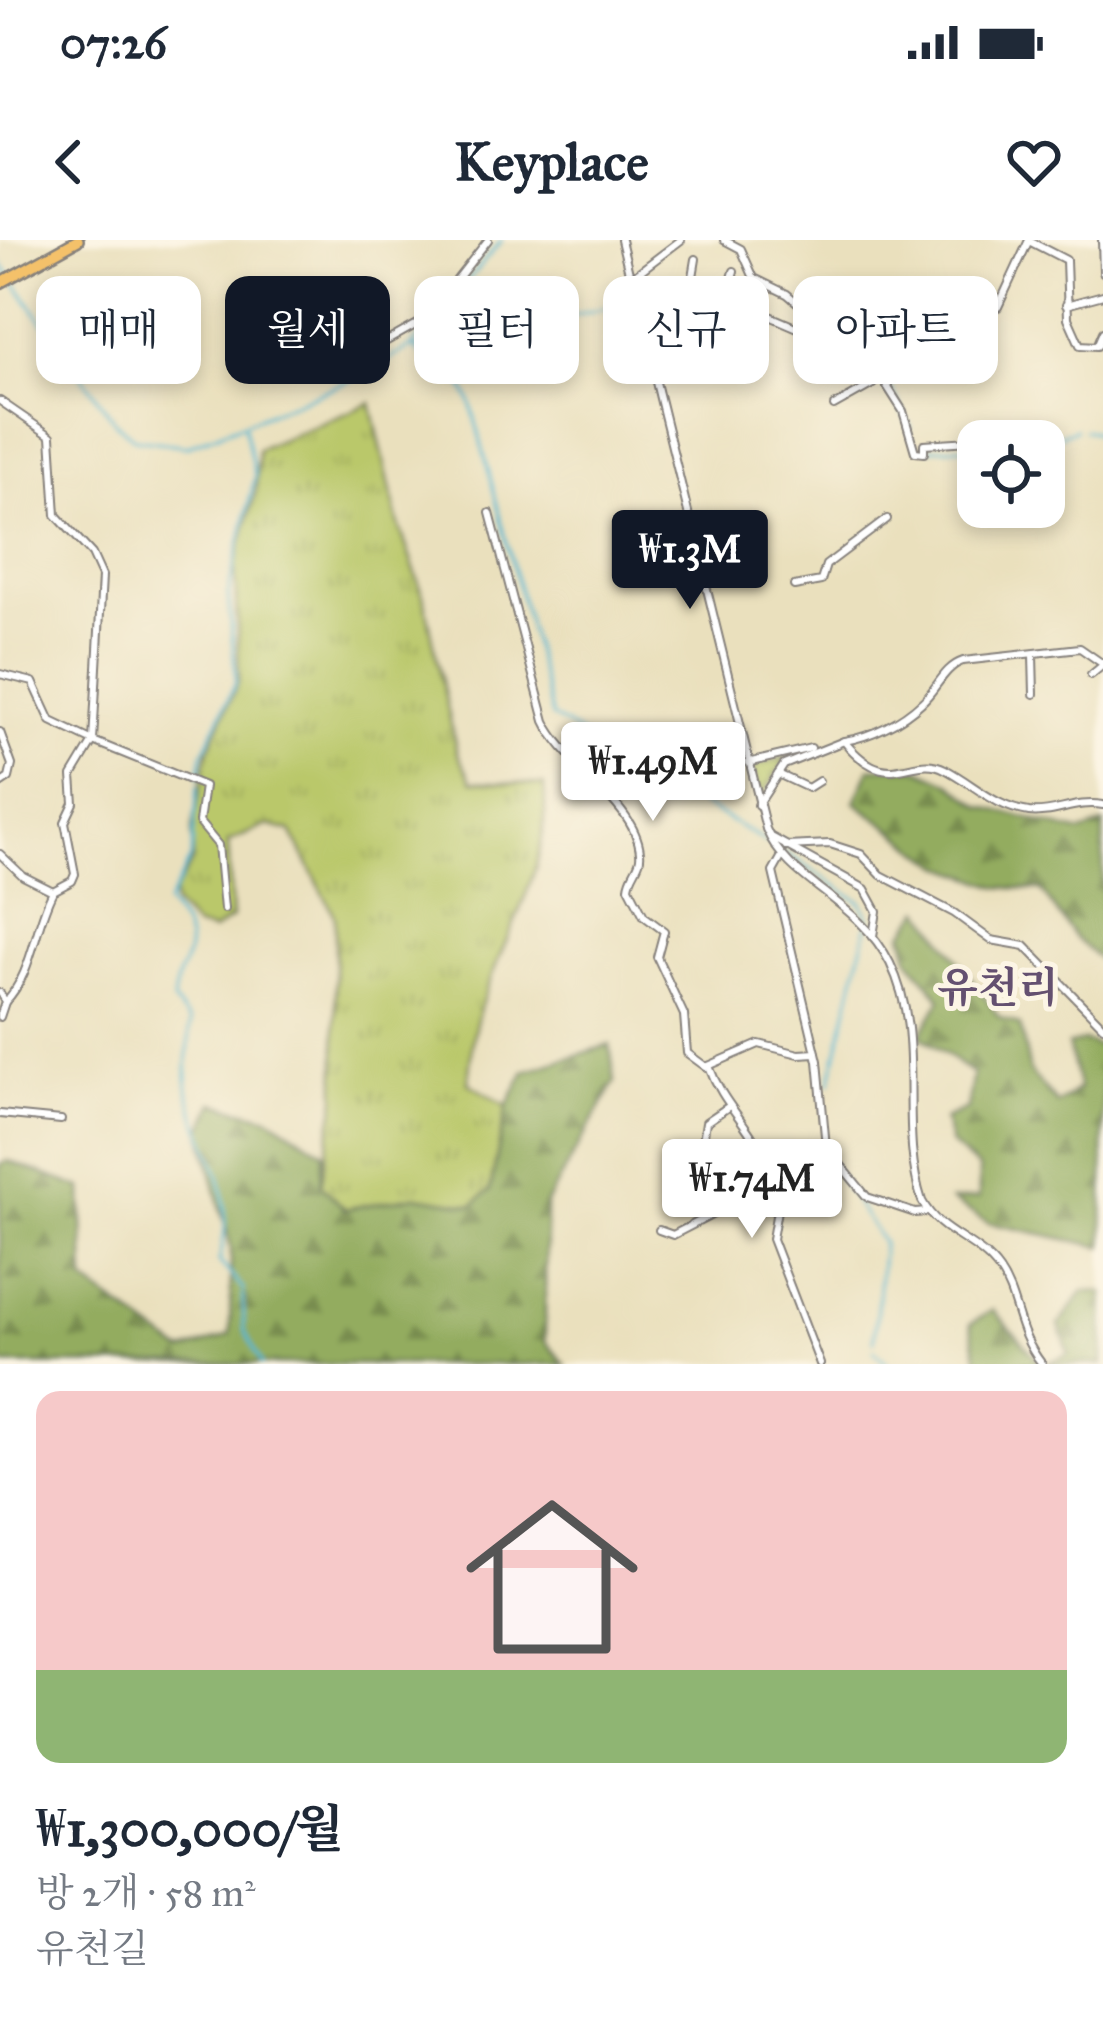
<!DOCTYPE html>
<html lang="ko">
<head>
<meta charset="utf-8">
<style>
  :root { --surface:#fff; --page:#f2f2f3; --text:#1f2937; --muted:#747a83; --accent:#111827 }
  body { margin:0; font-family:"IM FELL Great Primer","Noto Serif KR",serif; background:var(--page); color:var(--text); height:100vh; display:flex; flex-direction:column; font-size:45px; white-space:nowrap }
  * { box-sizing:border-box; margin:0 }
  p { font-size:39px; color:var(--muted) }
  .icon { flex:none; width:66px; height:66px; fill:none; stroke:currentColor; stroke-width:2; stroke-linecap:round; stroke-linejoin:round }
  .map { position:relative; height:1124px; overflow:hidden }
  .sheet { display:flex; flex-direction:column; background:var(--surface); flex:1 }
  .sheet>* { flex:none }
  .hud { position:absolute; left:36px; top:36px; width:1032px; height:108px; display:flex; gap:24px }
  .buttons { position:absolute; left:957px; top:180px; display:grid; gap:24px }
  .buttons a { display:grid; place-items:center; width:108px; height:108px; border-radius:24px; background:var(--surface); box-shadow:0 6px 18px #0003; font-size:60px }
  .price { position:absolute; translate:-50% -102px; padding:0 27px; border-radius:12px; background:#fff; color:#222; font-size:39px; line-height:78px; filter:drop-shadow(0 3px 6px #0008) }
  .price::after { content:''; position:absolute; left:50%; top:72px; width:36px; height:27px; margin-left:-18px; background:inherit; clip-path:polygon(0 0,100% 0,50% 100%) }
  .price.active { background:var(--accent); color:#fff }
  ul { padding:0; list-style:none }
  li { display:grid; align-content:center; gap:24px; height:636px; padding:0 36px }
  li span { display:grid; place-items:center; height:372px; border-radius:24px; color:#555 }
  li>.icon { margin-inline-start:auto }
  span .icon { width:216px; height:216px; fill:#fffc; stroke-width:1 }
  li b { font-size:51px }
  .tag { padding:0 42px; border-radius:24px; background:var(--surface); box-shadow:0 6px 18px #0003; font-size:42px; line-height:108px }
  .tag.active { background:var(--accent); color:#fff }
  .status { display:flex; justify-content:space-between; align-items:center; height:84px; padding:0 60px; background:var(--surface); direction:ltr }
  .status svg { height:33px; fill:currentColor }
  header { display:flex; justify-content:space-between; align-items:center; height:156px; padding:0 36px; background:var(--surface); font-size:54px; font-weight:700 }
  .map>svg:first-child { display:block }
  .grass { fill:url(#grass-tufts); stroke:#6e7553; stroke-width:3 }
  .forest { fill:url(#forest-firs); stroke:#5a674d; stroke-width:3 }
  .park { fill:url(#park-dots); stroke:#6e7553; stroke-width:3 }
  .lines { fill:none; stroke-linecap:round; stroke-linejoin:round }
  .stream { stroke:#53b7d2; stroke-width:3 }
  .minor-casing { stroke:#86817c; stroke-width:10 }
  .major-casing { stroke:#86817c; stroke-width:14 }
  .minor { stroke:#fff; stroke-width:6 }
  .major { stroke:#f4c16b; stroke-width:9 }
  .labels { text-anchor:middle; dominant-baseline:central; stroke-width:10; stroke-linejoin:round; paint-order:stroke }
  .quarter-label { font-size:42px; font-weight:bold; fill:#645070; stroke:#fcf5e5 }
</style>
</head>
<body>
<div class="status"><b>07:26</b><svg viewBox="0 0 49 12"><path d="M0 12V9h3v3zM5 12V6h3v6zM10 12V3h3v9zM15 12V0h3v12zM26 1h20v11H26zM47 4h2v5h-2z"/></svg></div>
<header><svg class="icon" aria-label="back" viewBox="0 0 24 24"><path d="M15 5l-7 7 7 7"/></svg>Keyplace<svg class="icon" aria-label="heart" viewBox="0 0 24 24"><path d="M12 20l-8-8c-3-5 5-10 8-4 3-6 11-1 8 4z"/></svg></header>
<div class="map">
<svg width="1103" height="1124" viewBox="0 0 1103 1124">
  <defs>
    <pattern id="grass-tufts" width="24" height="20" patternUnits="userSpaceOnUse" patternTransform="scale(3)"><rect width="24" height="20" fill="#bac86b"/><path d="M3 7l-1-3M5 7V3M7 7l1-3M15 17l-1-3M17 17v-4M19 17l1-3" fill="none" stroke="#a0ac5e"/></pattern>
    <pattern id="forest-firs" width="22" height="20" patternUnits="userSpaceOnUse" patternTransform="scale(3)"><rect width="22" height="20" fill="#93ac5f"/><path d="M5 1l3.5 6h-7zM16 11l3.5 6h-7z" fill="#788c50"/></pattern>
    <pattern id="park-dots" width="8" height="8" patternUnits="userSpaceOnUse" patternTransform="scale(3)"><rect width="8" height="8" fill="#bac86b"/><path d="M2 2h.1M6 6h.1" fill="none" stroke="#a0ac5e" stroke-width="1.8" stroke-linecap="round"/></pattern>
  </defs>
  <rect width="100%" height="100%" fill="#fcf5e5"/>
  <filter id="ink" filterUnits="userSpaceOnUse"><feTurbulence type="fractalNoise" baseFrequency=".00833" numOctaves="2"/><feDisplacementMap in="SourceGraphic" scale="24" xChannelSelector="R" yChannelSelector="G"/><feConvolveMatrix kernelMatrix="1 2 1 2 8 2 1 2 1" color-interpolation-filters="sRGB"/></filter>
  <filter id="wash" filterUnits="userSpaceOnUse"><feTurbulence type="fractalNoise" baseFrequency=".004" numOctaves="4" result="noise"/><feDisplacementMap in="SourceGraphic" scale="48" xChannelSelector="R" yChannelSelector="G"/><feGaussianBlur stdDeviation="2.7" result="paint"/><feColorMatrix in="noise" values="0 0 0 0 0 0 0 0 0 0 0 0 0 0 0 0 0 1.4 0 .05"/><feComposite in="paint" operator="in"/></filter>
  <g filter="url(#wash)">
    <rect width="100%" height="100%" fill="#eae0bd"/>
    <path class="grass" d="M371 163 398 282 425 361 457 513 472 541 544 545C554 634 495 703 475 787 471 805 470 824 468 843L507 866 490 950 473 965 416 956 345 969 321 945 336 859 335 676 291 591 268 585 228 602 232 678 213 691 195 687 174 665 173 653 193 621 192 590 208 511 239 440 235 326 256 250 258 209Z"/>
    <g class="forest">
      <polygon points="912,526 949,542 981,566 1081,593 1103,584 1103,723 1076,699 1041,650 998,647 940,625 855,562 870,528"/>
      <polygon points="922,669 999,777 1020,785 1030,832 1057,864 1079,849 1068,805 1084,801 1103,808 1103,1007 989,983 952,961 979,958 979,929 951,905 944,879 967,869 973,834 920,795 941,759 910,720 903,694"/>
      <polygon points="610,805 615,842 546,963 545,1101 565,1124 0,1124 0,925 8,921 82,948 85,1042 183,1112 230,1095 231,1008 201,891 214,863 269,877 324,912 321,945 345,969 416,956 473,965 490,950 507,866 525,831"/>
      <polygon points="1084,1051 1103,1052 1103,1124 1045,1124 1069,1114 1059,1085"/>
      <polygon points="993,1070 1042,1124 979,1124 970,1084"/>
    </g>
    <polygon class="park" points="802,512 785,521 760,560 752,527"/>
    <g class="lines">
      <g class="stream">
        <polyline points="0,22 116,183 135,199 188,206 351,140 411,107 502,0"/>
        <polyline points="553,80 630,62"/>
        <polyline points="847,95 863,98"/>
        <polyline points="441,106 545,82"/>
        <polyline points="869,106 911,188"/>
        <polyline points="413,107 433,106"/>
        <polyline points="413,108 458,138 470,159 552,477 766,602"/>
        <polyline points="1084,190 1103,194"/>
        <polyline points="1044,201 1076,189"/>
        <polyline points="928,209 978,206"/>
        <polyline points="199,537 203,513 236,442 228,354 255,236 244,187"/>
        <path d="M198 546 191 618 167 664C209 714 177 713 173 761L190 782C190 808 183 833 190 858 210 923 238 949 219 1021L243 1049 244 1089 262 1124"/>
        <polyline points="784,612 861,662 869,678 830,843"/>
        <polyline points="827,919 883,1003 874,1101"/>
        <polyline points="874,1110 888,1124"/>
      </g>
    </g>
  </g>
  <g filter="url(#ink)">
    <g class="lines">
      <g class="minor-casing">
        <g id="minor">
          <path d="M621 0 766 589C788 643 858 659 890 723 927 798 897 885 922 961 940 995 978 1000 999 1030 1019 1059 1015 1090 1042 1124"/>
          <polyline points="724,0 741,9 754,38 787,54 824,85 906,93 946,79 956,66 998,67 1029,0"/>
          <polyline points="1102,0 1103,32"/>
          <polyline points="1029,1 1066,20 1068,78 1080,105 1097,106 1103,92"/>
          <polyline points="696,19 690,55 699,74"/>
          <polyline points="631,38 681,0"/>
          <polyline points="725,63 734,31"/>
          <polyline points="637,65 699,74 737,62 807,92 857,99 903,171 915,212 924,213 924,204 971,201"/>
          <polyline points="1066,65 1103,55"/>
          <polyline points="987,67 992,95"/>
          <polyline points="904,99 914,119"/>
          <polyline points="863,102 913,98 928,89"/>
          <polyline points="364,114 426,79 488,0"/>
          <polyline points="700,123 739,125 730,62"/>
          <polyline points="0,161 51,196 56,275 92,314 102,336 93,501 204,546 199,582 218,605 224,669"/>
          <polyline points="834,166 873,144 882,131"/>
          <path d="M490 273 545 481C564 523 636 565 640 612 642 626 630 633 629 647L644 676 664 691 657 717 684 775 687 813 706 827 759 804 799 814 816 813"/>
          <polyline points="794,346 821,341 826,325 887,279"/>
          <polyline points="1033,415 1034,454"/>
          <path d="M0 434 33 442 51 481 93 501 72 536 74 563 65 582 75 634 72 641 53 651C34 687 33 734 5 762"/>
          <polyline points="1091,435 1103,425"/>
          <polyline points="0,492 12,525 9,538 0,544"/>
          <path d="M844 501C871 497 902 481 922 462 937 449 944 427 963 421L1080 408 1103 424"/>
          <polyline points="748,523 811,508"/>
          <polyline points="778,534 808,548 819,541"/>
          <path d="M758 565 784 525 844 501C889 557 911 511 945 529 974 544 994 567 1029 572 1054 575 1076 560 1103 565"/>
          <polyline points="771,597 865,649 877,671 873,696"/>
          <polyline points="786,606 830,604 861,614 881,635 954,673 991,700 1025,706 1103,786"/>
          <polyline points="0,614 23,636 53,651"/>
          <polyline points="782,616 773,632 818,821 826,907 867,957 915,973 928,972"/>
          <polyline points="0,753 5,762 0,777"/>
          <path d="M709 826C720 857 740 876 756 903 766 920 761 933 781 943"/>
          <polyline points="728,867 706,882 703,901 712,918 723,908 749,930"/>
          <polyline points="0,874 61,880"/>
          <polyline points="659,990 673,995 725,968 747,932 763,924"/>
          <polyline points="820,1124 772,999 782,941 829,911"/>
        </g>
      </g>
      <g class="major-casing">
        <polyline id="major" points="0,43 78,0"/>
      </g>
      <use href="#minor" class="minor"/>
      <use href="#major" class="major"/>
    </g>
  </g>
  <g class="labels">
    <g class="quarter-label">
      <text x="998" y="748">유천리</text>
    </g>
  </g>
</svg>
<div class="buttons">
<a><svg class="icon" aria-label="locate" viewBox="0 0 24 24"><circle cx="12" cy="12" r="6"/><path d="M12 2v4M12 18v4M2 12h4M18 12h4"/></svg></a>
</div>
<b class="price active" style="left:690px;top:372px">₩1.3M</b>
<b class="price" style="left:653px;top:584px">₩1.49M</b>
<b class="price" style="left:752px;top:1001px">₩1.74M</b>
<div class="hud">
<a class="tag">매매</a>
<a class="tag active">월세</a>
<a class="tag">필터</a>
<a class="tag">신규</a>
<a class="tag">아파트</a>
</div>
</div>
<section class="sheet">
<ul>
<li><span style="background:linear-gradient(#f6c9c9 75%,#8fb573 0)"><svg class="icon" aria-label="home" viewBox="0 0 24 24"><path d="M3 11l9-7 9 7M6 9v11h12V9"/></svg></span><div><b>₩1,300,000/월</b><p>방 2개 · 58 m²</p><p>유천길</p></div></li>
</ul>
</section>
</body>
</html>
